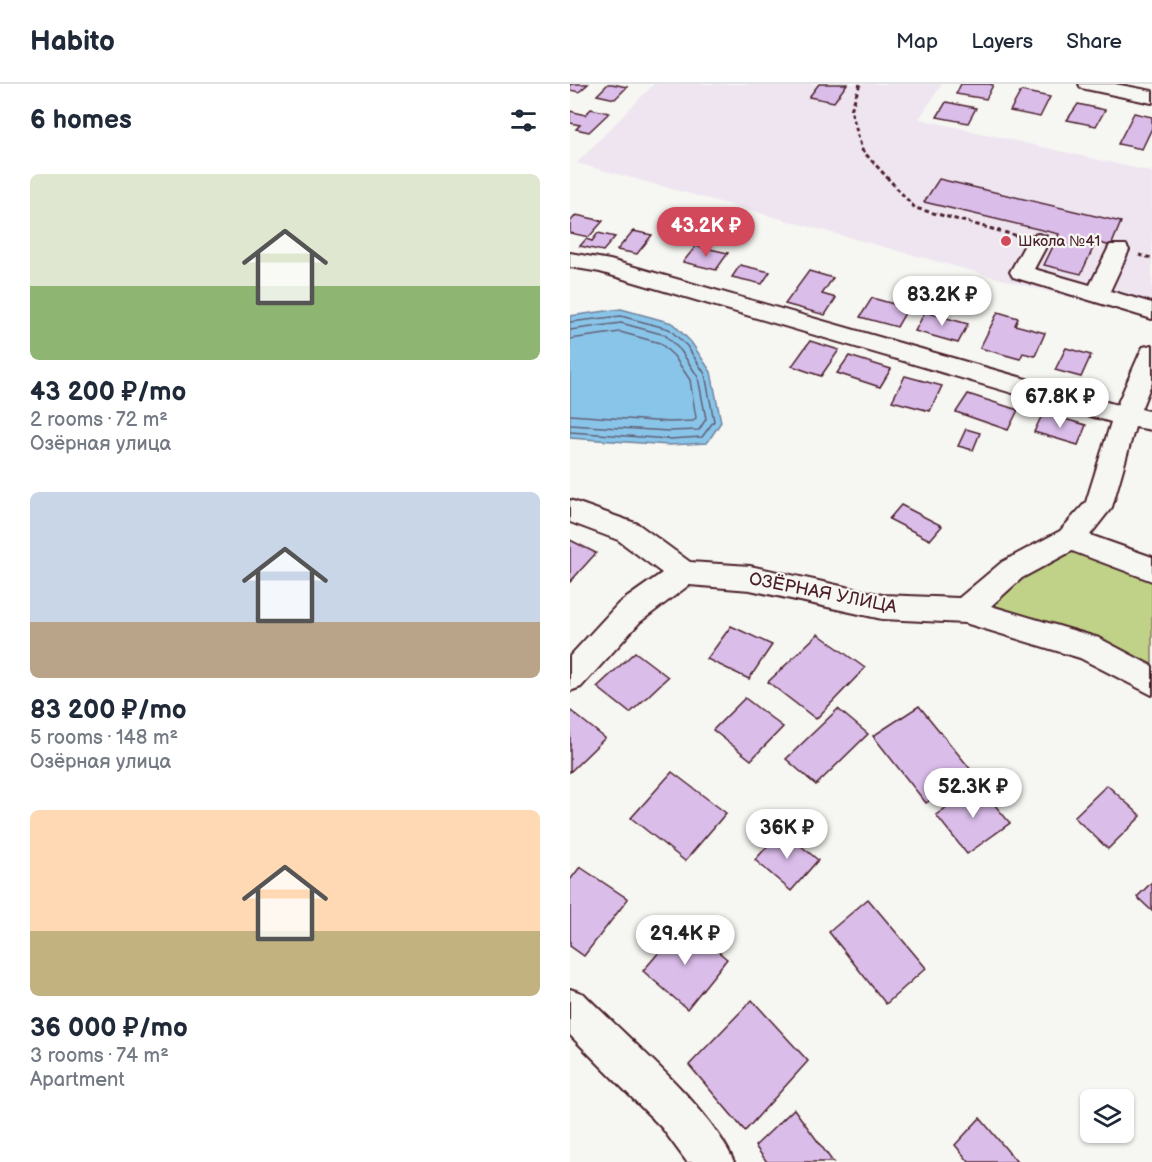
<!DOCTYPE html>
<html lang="en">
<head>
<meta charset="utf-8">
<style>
  :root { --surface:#fff; --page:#f6f6f7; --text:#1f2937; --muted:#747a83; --line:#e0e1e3; --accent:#d1495b }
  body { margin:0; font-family:"Balsamiq Sans",sans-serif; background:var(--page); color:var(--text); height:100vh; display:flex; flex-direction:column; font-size:22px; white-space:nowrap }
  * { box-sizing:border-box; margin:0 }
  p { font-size:20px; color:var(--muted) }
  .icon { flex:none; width:33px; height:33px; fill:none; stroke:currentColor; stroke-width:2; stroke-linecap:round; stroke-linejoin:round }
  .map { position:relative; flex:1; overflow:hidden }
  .sheet { display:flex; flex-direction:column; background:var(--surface); width:570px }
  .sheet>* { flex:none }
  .buttons { position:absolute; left:510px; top:1005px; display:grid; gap:12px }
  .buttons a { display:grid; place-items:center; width:54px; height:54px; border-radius:9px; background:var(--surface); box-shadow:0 2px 4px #0004; font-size:30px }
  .price { position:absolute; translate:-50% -51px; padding:0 14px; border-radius:21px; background:#fff; color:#222; font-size:20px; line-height:39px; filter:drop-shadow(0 2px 3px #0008) }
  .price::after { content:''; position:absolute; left:50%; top:36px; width:18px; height:14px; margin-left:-9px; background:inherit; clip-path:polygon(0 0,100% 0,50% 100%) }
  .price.active { background:var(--accent); color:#fff }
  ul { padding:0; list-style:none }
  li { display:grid; align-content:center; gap:12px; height:318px; padding:0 30px }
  li span { display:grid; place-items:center; height:186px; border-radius:9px; color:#555 }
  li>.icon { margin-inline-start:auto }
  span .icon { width:108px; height:108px; fill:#fffc; stroke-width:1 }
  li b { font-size:26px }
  h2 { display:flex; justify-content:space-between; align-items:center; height:72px; padding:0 30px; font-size:26px }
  header { display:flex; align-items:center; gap:36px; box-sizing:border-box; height:84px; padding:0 30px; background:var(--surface); border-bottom:2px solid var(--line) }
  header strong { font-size:28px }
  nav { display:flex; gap:33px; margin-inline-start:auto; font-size:21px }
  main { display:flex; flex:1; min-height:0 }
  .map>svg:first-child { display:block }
  .built { fill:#eee5f0 }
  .green { fill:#c0d287; stroke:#857859; stroke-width:1.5 }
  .water { fill:#89c5e9; stroke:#70839d; stroke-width:1.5 }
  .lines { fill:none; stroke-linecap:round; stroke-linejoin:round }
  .shore { stroke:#636177; stroke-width:1.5 }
  .building { fill:#dbbdea; stroke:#4a1f2b; stroke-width:1.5 }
  .minor-casing { stroke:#4a1f2b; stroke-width:4 }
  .path { stroke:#4a1f2b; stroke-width:3; stroke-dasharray:4.5 3; stroke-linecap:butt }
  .minor { fill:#f6f6f2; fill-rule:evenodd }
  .poi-dot { fill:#d1495b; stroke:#f6f6f2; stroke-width:2 }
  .labels { text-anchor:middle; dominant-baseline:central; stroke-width:4.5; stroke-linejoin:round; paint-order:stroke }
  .far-poi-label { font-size:15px; fill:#4a1f2b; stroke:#f6f6f2; text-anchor:start }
  .street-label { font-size:18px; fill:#4a1f2b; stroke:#f6f6f2 }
</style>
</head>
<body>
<header>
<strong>Habito</strong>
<nav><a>Map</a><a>Layers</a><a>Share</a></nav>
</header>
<main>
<section class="sheet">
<h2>6 homes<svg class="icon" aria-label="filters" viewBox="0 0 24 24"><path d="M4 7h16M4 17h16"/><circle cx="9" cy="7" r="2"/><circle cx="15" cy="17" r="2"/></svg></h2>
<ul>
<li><span style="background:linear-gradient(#dfe7d0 60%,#8fb573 0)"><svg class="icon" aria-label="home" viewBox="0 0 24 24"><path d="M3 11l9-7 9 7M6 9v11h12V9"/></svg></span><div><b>43 200 ₽/mo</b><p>2 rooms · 72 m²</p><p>Озёрная улица</p></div></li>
<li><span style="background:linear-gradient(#c9d6e8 70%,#b9a48a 0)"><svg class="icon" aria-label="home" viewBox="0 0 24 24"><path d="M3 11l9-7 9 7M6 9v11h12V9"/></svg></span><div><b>83 200 ₽/mo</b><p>5 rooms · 148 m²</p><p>Озёрная улица</p></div></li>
<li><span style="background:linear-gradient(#ffd9b3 65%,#c2b280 0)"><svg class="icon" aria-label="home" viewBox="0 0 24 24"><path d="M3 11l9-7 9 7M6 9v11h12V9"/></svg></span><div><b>36 000 ₽/mo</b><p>3 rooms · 74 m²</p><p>Apartment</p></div></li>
</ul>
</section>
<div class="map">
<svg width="582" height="1078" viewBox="0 0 582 1078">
  <rect width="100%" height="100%" fill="#f6f6f2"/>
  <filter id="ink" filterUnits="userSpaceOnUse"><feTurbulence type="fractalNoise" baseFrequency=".0167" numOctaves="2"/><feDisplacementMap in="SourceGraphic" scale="12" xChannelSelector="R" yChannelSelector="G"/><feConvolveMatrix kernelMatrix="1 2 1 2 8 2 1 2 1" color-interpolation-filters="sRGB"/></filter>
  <g filter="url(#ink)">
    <polygon class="built" points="84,0 372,0 349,35 582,88 582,225 578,235 7,79"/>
    <polygon class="green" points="503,465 582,495 582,585 523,552 415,520 452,491"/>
    <polygon class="water" points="51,225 102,239 121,258 141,288 151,338 137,359 99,361 0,354 0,232"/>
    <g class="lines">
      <g class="shore">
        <polyline points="0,238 51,232 99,245 117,262 135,290 144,337 132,353 99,355 0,348"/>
        <polyline points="0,246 51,239 95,251 111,267 128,293 136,335 129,346 99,347 0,341"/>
        <polyline points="0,255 50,248 90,259 104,272 120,296 126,334 123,337 99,338 0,331"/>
      </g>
    </g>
    <g class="building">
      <polygon points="0,0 18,0 9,8 0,6"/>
      <polygon points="38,0 42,0 57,3 45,15 27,11"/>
      <polygon points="249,0 277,0 264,18 239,13"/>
      <polygon points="391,0 419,0 423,1 416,15 386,10"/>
      <polygon points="451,7 480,13 470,33 440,27"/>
      <polygon points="376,18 406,24 398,39 367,33"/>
      <polygon points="508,20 535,26 526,42 497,36"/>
      <polygon points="21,25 39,29 19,48 6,45 10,41 0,39 0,27 15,31"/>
      <polygon points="564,29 582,33 582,44 572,65 548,60"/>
      <polygon points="369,95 551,138 541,162 526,158 511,190 474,181 489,150 354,118"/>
      <polygon points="6,131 33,137 19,153 0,149 0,138"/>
      <polygon points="63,147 82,151 67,170 47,166"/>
      <polygon points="28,149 45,153 33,167 10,162 16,155 22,157"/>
      <polygon points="126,162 158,169 146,186 113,178"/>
      <polygon points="170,181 200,188 192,200 162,193"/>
      <polygon points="239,187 263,194 252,210 266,214 255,231 215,220"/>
      <polygon points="302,214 338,224 327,243 290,233"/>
      <polygon points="355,228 398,240 388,259 345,247"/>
      <polygon points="428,228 448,234 445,241 475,249 465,272 453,269 450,275 410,264"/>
      <polygon points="240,257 269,266 251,292 222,282"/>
      <polygon points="496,264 521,271 511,293 485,286"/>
      <polygon points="279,272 321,285 310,303 267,289"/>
      <polygon points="335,292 372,302 360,327 322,317"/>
      <polygon points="398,310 448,326 438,346 386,328"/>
      <polygon points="473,329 516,341 508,361 464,348"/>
      <polygon points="396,345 410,349 403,366 388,362"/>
      <polygon points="331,421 372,442 360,456 319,435"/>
      <polygon points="0,456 26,469 0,498"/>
      <polygon points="161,542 202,561 179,595 137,575"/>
      <polygon points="248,550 295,584 246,635 198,598"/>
      <polygon points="65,568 98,593 60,629 27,603"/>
      <polygon points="175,614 213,643 181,676 143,646"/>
      <polygon points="349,622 402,687 356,719 303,652"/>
      <polygon points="268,625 298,650 246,701 216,675"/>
      <polygon points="1,627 35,654 0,688 0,628"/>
      <polygon points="102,688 156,729 115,777 61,734"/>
      <polygon points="408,701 440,739 397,770 366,731"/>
      <polygon points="537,701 571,732 538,765 504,733"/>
      <polygon points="212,746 248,776 221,807 185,776"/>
      <polygon points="10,783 58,815 14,872 0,862 0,796"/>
      <polygon points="582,798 582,827 567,813"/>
      <polygon points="298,815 356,884 316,920 259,848"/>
      <polygon points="114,839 157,875 117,925 73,887"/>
      <polygon points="182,916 238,977 175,1047 119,981"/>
      <polygon points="224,1025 263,1078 197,1078 185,1062"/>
      <polygon points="410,1034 447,1078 399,1078 385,1061"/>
    </g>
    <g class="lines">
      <g class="minor-casing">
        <g id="minor">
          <polygon points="509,0 545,0 582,7 582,19 511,4"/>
          <polygon points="468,150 476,152 479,157 464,185 520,201 540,161 556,161 559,166 540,207 582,219 582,235 443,193 440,188 457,157 460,152"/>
          <polygon points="0,169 40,176 547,321 570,269 573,263 582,261 582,298 571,325 582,328 582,346 565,343 542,423 520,451 582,473 582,497 502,467 452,494 421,522 529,554 582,582 582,611 510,574 395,539 312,535 180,506 119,501 70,538 11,603 0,607 0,572 48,520 92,489 48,456 0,438 0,416 68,440 120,478 180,482 312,511 389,514 432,478 490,447 516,418 541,338 30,188 0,183"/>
          <path d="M0 905 14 910C57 954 141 1023 164 1078H117L92 1044 0 951Z"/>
        </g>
      </g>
      <g class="path">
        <polyline points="290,0 281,26 292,66 345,124 448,152"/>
        <polyline points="569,171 582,174"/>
      </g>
      <use href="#minor" class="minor"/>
    </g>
  </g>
  <circle class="poi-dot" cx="436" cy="157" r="6"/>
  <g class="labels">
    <g class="far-poi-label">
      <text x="448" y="157">Школа №41</text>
    </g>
    <g class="street-label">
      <text transform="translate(253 509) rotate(11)">ОЗЁРНАЯ УЛИЦА</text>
    </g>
  </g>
</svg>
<div class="buttons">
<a><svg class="icon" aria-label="layers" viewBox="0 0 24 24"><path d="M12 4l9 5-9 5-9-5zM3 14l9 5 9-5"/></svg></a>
</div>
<b class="price active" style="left:136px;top:174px">43.2K ₽</b>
<b class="price" style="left:372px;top:243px">83.2K ₽</b>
<b class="price" style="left:490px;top:345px">67.8K ₽</b>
<b class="price" style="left:403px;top:735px">52.3K ₽</b>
<b class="price" style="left:217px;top:776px">36K ₽</b>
<b class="price" style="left:115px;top:882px">29.4K ₽</b>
</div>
</main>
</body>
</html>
